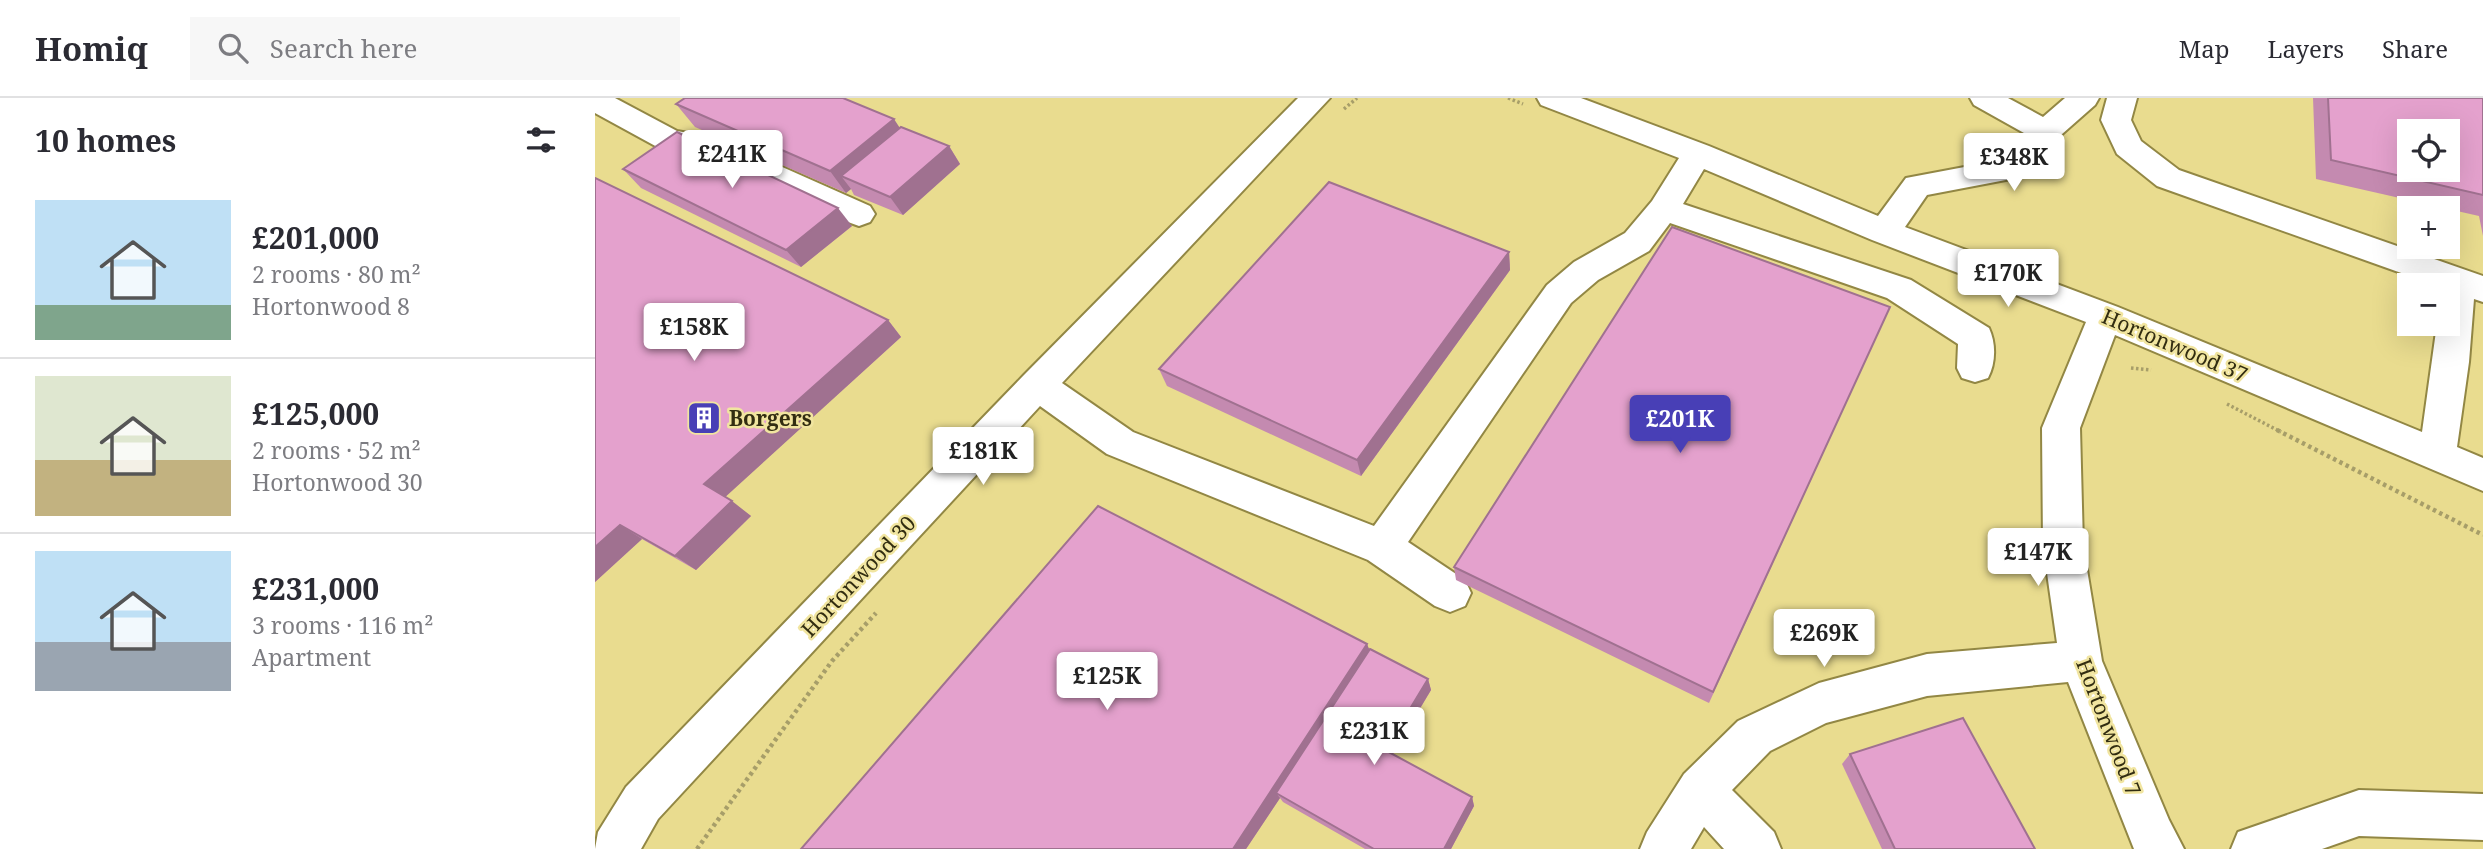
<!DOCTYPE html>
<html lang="en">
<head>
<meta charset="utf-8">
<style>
  :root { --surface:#fff; --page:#f7f7f7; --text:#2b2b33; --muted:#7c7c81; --line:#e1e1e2; --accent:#483fb6 }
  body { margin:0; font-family:"Noto Serif",serif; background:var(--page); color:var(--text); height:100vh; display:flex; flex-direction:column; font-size:26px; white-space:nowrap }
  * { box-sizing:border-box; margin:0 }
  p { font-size:23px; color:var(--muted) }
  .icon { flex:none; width:38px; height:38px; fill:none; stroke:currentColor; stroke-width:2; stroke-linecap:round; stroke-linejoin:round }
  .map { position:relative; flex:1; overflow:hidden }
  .panel { display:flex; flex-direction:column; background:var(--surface); width:595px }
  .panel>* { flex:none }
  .buttons { position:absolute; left:1802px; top:21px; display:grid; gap:14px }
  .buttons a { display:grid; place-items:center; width:63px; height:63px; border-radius:0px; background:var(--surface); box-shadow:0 7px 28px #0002; font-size:35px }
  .price { position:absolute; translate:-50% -60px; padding:0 16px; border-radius:7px; background:#fff; color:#222; font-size:23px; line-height:46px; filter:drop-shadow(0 2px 4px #0008) }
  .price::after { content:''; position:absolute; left:50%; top:42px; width:21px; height:16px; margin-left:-10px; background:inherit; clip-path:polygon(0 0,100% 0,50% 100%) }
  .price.active { background:var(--accent); color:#fff }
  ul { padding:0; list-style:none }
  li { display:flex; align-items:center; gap:21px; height:175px; padding:0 35px }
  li+li { border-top:2px solid var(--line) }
  li span { display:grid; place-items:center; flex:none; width:196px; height:140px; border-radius:0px; color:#555 }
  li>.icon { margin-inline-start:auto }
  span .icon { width:84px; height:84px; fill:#fffc; stroke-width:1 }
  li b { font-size:30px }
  h2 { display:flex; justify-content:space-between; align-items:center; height:84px; padding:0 35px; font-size:30px }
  header { display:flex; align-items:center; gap:42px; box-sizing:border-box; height:98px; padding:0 35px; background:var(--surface); border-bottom:2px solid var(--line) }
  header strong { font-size:33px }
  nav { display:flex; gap:38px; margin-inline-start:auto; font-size:24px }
  .search { width:490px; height:63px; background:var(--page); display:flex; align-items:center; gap:18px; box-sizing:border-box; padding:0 24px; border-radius:0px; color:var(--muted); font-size:26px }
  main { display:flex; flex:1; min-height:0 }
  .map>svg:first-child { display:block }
  .built { fill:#e9dc8f; fill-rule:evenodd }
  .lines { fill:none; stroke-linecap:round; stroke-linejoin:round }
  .minor-casing { stroke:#928744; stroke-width:4 }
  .path-far1 { stroke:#a79e69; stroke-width:3.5; stroke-dasharray:2.5 2.5; stroke-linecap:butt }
  .path { stroke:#a79e69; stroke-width:4.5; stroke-dasharray:3.5 3.5; stroke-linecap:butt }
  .minor { fill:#fff; fill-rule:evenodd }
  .wall { fill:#c48ab0 }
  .shaded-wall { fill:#a07190 }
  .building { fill:#e4a1cd; stroke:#a07190; stroke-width:2; fill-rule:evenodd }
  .labels { text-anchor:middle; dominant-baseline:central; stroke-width:5; stroke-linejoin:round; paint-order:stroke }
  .street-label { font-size:21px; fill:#322d11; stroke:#f1e5a0 }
  .poi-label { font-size:21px; font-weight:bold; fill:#322d11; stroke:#f1e5a0; text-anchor:start }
</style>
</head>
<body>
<header>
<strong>Homiq</strong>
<div class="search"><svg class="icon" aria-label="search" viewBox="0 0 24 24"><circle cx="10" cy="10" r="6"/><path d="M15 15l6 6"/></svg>Search here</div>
<nav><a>Map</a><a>Layers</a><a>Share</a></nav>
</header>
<main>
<section class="panel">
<h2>10 homes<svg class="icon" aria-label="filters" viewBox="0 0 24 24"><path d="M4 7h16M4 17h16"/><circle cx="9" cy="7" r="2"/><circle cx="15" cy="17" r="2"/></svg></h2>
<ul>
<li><span style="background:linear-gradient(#bfe0f5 75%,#7fa58c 0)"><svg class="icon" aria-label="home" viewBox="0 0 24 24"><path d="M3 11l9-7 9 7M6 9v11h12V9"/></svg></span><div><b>£201,000</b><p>2 rooms · 80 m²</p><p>Hortonwood 8</p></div></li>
<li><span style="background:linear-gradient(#dfe7d0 60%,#c2b280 0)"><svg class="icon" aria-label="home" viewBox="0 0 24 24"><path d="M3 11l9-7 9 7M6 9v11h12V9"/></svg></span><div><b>£125,000</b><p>2 rooms · 52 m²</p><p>Hortonwood 30</p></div></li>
<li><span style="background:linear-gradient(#bfe0f5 65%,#9aa5b1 0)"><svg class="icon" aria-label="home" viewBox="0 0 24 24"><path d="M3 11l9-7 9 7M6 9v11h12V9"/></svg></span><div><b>£231,000</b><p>3 rooms · 116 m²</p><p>Apartment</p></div></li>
</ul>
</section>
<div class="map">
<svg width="1888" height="751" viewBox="0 0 1888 751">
  <rect width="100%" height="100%" fill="#f1e5a0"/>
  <path class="built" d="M0 0H1888V751H0ZM1815 33H1853V72H1815ZM1815 110H1853V149H1815ZM1815 187H1853V226H1815Z"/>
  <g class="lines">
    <g class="minor-casing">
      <g id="minor">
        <polygon points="0,0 20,0 82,33 122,40 275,108 280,116 275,124 264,128 253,124 105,57 64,50 0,15"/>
        <path d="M703 0H735L467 285 538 334 779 428 952 187 979 164 1030 135 1057 103 1084 60 946 7 942 0H986L1114 48 1283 118 1311 80 1396 64 1429 35 1379 7 1375 0H1413L1448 19 1470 0H1504L1500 7 1416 81 1332 97 1310 129 1523 209 1827 334 1842 226H1853V187H1840L1562 88 1522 56 1506 22 1512 0H1542L1536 22 1546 43 1584 72 1888 178V204L1879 201 1874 264 1862 349 1888 360V393L1520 237 1485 330 1488 447 1507 563 1574 722 1589 751H1539L1473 584 1332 598 1231 625 1175 653 1137 692 1179 734 1186 751H1129L1109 729 1096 751H1045L1052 734 1089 676 1143 623 1224 585 1332 556 1462 545 1448 447 1447 330 1491 224 1277 142 1109 71 1088 106 1316 182 1394 230C1401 245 1401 265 1393 280L1380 284 1367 280 1362 270 1363 246 1292 200 1075 125 1054 153 1003 182 976 205 813 444 870 482 876 495 870 508 855 514 840 508 773 462 512 356 445 308 63 721 46 751H0L3 734 31 689 429 277Z"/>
        <polygon points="1764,692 1888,696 1888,742 1764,738 1727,751 1636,751 1643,734"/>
      </g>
    </g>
    <g class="path-far1">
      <polyline points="913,0 928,6"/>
      <polyline points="749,11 762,0"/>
      <polyline points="1536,270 1556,272"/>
      <polyline points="1632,306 1686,334"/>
    </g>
    <g class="path">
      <polyline points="1682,332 1888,437"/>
      <polyline points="102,751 237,563 281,515"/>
    </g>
    <use href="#minor" class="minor"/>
  </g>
  <g class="wall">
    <polygon points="1718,0 1888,0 1888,138 1884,118 1721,81"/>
    <polygon points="81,6 305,30 354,48 365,66 308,117 259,97 256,91 251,95 100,29"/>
    <polygon points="28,71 257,128 206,169 46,90"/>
    <polygon points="0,80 293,222 306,239 130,399 156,418 101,472 47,441 0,484"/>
    <polygon points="914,154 915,172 766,378 572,288 564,271"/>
    <polygon points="1295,209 1114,605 861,482 859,469"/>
    <polygon points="503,408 772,546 774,552 833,581 836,592 798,656 877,699 879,708 856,751 770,751 688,704 685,700 651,751"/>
    <polygon points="1255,656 1440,751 1287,751 1247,666"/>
  </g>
  <g class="shaded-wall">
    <polygon points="299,21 314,44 246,78 256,91 251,95 235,73"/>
    <polygon points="354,48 365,66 308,117 295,99"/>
    <polygon points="243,110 257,128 206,169 191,152"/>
    <polygon points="914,154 915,172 766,378 762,362"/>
    <polygon points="293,222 306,239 128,401 109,386"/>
    <polygon points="137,403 156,418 101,472 80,458"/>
    <polygon points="25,427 47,441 0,484 0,449"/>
    <polygon points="772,546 777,558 681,695 685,700 651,751 638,751"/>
    <polygon points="833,581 836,592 794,662 790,652"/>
    <polygon points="877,699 879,708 856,751 849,751"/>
  </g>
  <g class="building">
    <polygon points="90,0 248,0 299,21 235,73 81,6"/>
    <path d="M1733 0H1888V97L1736 62ZM1815 33H1853V72H1815Z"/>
    <polygon points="306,29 354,48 295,99 246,78"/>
    <polygon points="82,34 243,110 191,152 28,71"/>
    <polygon points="0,80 293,222 109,386 137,403 80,458 25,427 0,449"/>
    <polygon points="734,84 914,154 762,362 564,271"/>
    <polygon points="1077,129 1295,209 1118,594 859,469"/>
    <polygon points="503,408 772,546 638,751 206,751"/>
    <polygon points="775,551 833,581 790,652 877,699 849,751 779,751 681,695"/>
    <polygon points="1368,620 1440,751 1300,751 1255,656"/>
  </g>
  <defs>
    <g id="building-square" transform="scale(1.75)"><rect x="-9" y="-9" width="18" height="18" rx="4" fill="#483fb6" stroke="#f1e5a0"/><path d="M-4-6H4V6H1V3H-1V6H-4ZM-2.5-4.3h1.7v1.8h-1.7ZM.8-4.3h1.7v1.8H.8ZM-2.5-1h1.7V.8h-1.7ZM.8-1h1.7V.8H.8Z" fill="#fff"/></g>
  </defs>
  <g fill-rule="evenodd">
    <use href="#building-square" x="109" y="320"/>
  </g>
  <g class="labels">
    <g class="street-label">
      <text transform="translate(1580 247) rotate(23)">Hortonwood 37</text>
      <text transform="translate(263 478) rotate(-47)">Hortonwood 30</text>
      <text transform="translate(1514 629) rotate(69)">Hortonwood 7</text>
    </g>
    <g class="poi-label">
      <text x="134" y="320">Borgers</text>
    </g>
  </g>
</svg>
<div class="buttons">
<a><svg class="icon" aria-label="locate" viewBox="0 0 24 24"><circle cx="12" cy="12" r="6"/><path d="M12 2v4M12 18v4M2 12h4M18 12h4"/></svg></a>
<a>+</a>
<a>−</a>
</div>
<b class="price" style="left:137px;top:92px">£241K</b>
<b class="price" style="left:1419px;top:95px">£348K</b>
<b class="price" style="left:1413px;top:211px">£170K</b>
<b class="price" style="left:99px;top:265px">£158K</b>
<b class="price active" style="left:1085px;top:357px">£201K</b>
<b class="price" style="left:388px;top:389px">£181K</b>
<b class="price" style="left:1443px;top:490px">£147K</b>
<b class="price" style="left:1229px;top:571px">£269K</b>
<b class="price" style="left:512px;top:614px">£125K</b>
<b class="price" style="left:779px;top:669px">£231K</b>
</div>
</main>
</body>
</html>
